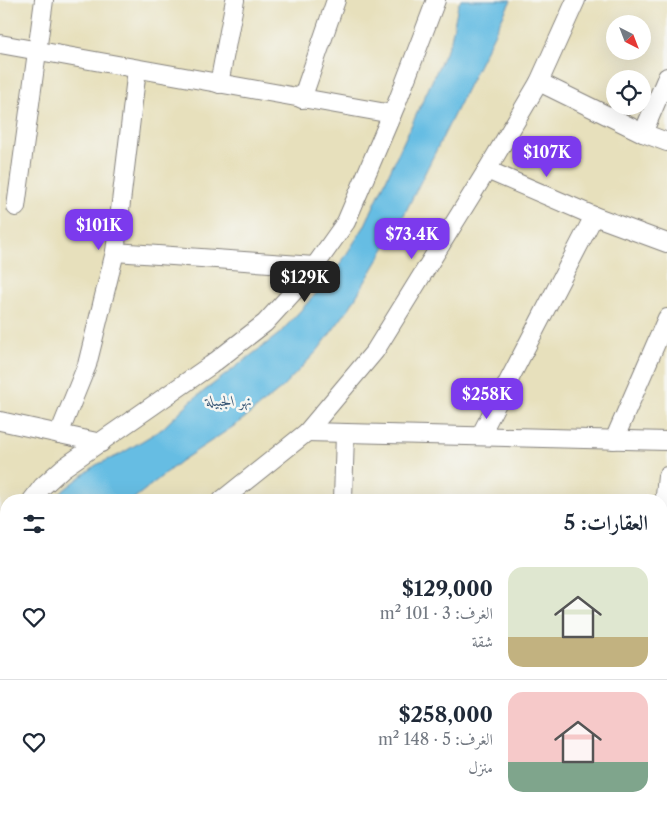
<!DOCTYPE html>
<html lang="ar">
<head>
<meta charset="utf-8">
<style>
  :root { --surface:#fff; --page:#f6f6f7; --text:#1f2937; --muted:#747a83; --line:#e0e1e3; --accent:#7c3aed }
  body { margin:0; font-family:"Libre Caslon Text",Amiri,serif; background:var(--page); color:var(--text); direction:rtl; height:100vh; display:flex; flex-direction:column; font-size:19px; white-space:nowrap }
  * { box-sizing:border-box; margin:0 }
  p { font-size:16px; color:var(--muted) }
  .icon { flex:none; width:28px; height:28px; fill:none; stroke:currentColor; stroke-width:2; stroke-linecap:round; stroke-linejoin:round }
  .map { position:relative; flex:1; overflow:hidden; direction:ltr }
  .panel { position:absolute; left:0px; top:494px; width:668px; height:321px; display:flex; flex-direction:column; background:var(--surface); border-radius:20px 20px 0 0; box-shadow:0 5px 20px #0002; direction:rtl }
  .panel>* { flex:none }
  .needle { width:32px; rotate:138deg }
  .fabs { position:absolute; left:606px; top:15px; display:grid; gap:10px }
  .fabs a { display:grid; place-items:center; width:45px; height:45px; border-radius:50%; background:var(--surface); box-shadow:0 5px 20px #0002; font-size:25px }
  .price { position:absolute; translate:-50% -42px; padding:0 11px; border-radius:10px; background:var(--accent); color:#fff; font-size:16px; line-height:32px; filter:drop-shadow(0 1px 2px #0008) }
  .price::after { content:''; position:absolute; left:50%; top:30px; width:15px; height:11px; margin-left:-8px; background:inherit; clip-path:polygon(0 0,100% 0,50% 100%) }
  .price.current { background:#222; color:#fff }
  ul { padding:0; list-style:none }
  li { display:flex; align-items:center; gap:15px; height:125px; padding:0 20px }
  li+li { border-top:1px solid var(--line) }
  li span { display:grid; place-items:center; flex:none; width:140px; height:100px; border-radius:15px; color:#555 }
  li>.icon { margin-inline-start:auto }
  span .icon { width:60px; height:60px; fill:#fffc; stroke-width:1 }
  li b { font-size:21px }
  h2 { display:flex; justify-content:space-between; align-items:center; height:60px; padding:0 20px; font-size:21px }
  .map>svg:first-child { display:block }
  .built { fill:#e4d3f2 }
  .water { fill:#66bde3; stroke:#44708f }
  .lines { fill:none; stroke-linecap:round; stroke-linejoin:round }
  .street-casing { stroke:#84817c; stroke-width:20 }
  .secondary-casing { stroke:#84817c; stroke-width:28 }
  .street { stroke:#fff; stroke-width:18 }
  .secondary { stroke:#fbe6c3; stroke-width:25 }
  .labels { text-anchor:middle; dominant-baseline:central; stroke-width:5; stroke-linejoin:round; paint-order:stroke }
  .water-label { font-size:15px; font-style:italic; fill:#3a5876; stroke:#f6f6f2 }
</style>
</head>
<body>
<div class="map">
<svg width="667" height="814" viewBox="0 0 667 814">
  <rect width="100%" height="100%" fill="#f6f6f2"/>
  <filter id="ink" filterUnits="userSpaceOnUse"><feTurbulence type="fractalNoise" baseFrequency=".02" numOctaves="2"/><feDisplacementMap in="SourceGraphic" scale="10" xChannelSelector="R" yChannelSelector="G"/><feConvolveMatrix kernelMatrix="1 2 1 2 8 2 1 2 1" color-interpolation-filters="sRGB"/></filter>
  <filter id="wash" filterUnits="userSpaceOnUse"><feTurbulence type="fractalNoise" baseFrequency=".0096" numOctaves="4" result="noise"/><feDisplacementMap in="SourceGraphic" scale="20" xChannelSelector="R" yChannelSelector="G"/><feGaussianBlur stdDeviation="1.12" result="paint"/><feColorMatrix in="noise" values="0 0 0 0 0 0 0 0 0 0 0 0 0 0 0 0 0 1.4 0 .05"/><feComposite in="paint" operator="in"/></filter>
  <g filter="url(#wash)">
    <rect width="100%" height="100%" fill="#e7e0bc"/>
    <polygon class="built" points="110,809 395,809 394,814 108,814"/>
    <g class="water">
      <polygon points="461,0 511,0 400,223 350,307 318,350 282,388 237,424 181,461 132,500 53,500 56,496 96,465 119,455 162,429 191,401 279,334 333,275 364,227 451,40 458,5"/>
      <polygon points="6,568 6,626 0,638 0,577"/>
    </g>
  </g>
  <g filter="url(#ink)">
    <g class="lines">
      <g class="street-casing">
        <g id="street">
          <polyline points="0,44 392,114"/>
          <polyline points="539,82 643,133 667,142"/>
          <polyline points="219,84 235,0"/>
          <polyline points="302,99 336,0"/>
          <polyline points="643,133 667,77"/>
          <polyline points="487,170 594,216 667,243"/>
          <polyline points="16,207 44,0"/>
          <polyline points="115,252 314,266"/>
          <polyline points="0,421 101,443"/>
          <polyline points="307,432 667,441"/>
          <polyline points="59,434 87,365 115,252 137,69"/>
          <polyline points="480,436 594,216"/>
          <polyline points="614,440 667,318"/>
          <polyline points="32,500 42,487 63,468 211,365 265,323 307,277 346,222 398,100 436,0"/>
          <polyline points="222,500 307,432 375,351 487,170 539,82 576,0"/>
          <polyline points="343,500 345,433"/>
          <polyline points="661,535 667,476"/>
          <polyline points="0,541 6,533"/>
          <polyline points="661,571 667,572"/>
          <polyline points="661,679 667,680"/>
          <polyline points="0,706 6,693"/>
          <polyline points="90,814 92,809"/>
          <polyline points="413,814 414,809"/>
        </g>
      </g>
      <g class="secondary-casing">
        <g id="secondary">
          <polyline points="0,636 6,637"/>
          <polyline points="547,809 556,814"/>
          <polyline points="588,809 593,814"/>
        </g>
      </g>
      <use href="#street" class="street"/>
      <use href="#secondary" class="secondary"/>
    </g>
  </g>
  <g class="labels">
    <g class="water-label">
      <text x="229" y="400">نهر الجبيلة</text>
    </g>
  </g>
</svg>
<div class="fabs">
<a><svg class="needle" viewBox="-14 -14 28 28"><path d="M0-13l5 13h-10z" fill="#e53935"/><path d="M0 13l5-13h-10z" fill="#747a83"/></svg></a>
<a><svg class="icon" aria-label="locate" viewBox="0 0 24 24"><circle cx="12" cy="12" r="6"/><path d="M12 2v4M12 18v4M2 12h4M18 12h4"/></svg></a>
</div>
<b class="price" style="left:547px;top:178px">$107K</b>
<b class="price" style="left:99px;top:251px">$101K</b>
<b class="price" style="left:412px;top:260px">$73.4K</b>
<b class="price current" style="left:305px;top:303px">$129K</b>
<b class="price" style="left:487px;top:420px">$258K</b>
<section class="panel">
<h2>العقارات: 5<svg class="icon" aria-label="filters" viewBox="0 0 24 24"><path d="M4 7h16M4 17h16"/><circle cx="9" cy="7" r="2"/><circle cx="15" cy="17" r="2"/></svg></h2>
<ul>
<li><span style="background:linear-gradient(#dfe7d0 70%,#c2b280 0)"><svg class="icon" aria-label="home" viewBox="0 0 24 24"><path d="M3 11l9-7 9 7M6 9v11h12V9"/></svg></span><div><b>$129,000</b><p>الغرف: 3 · 101 m²</p><p>شقة</p></div><svg class="icon" aria-label="heart" viewBox="0 0 24 24"><path d="M12 20l-8-8c-3-5 5-10 8-4 3-6 11-1 8 4z"/></svg></li>
<li><span style="background:linear-gradient(#f6c9c9 70%,#7fa58c 0)"><svg class="icon" aria-label="home" viewBox="0 0 24 24"><path d="M3 11l9-7 9 7M6 9v11h12V9"/></svg></span><div><b>$258,000</b><p>الغرف: 5 · 148 m²</p><p>منزل</p></div><svg class="icon" aria-label="heart" viewBox="0 0 24 24"><path d="M12 20l-8-8c-3-5 5-10 8-4 3-6 11-1 8 4z"/></svg></li>
</ul>
</section>
</div>
</body>
</html>
